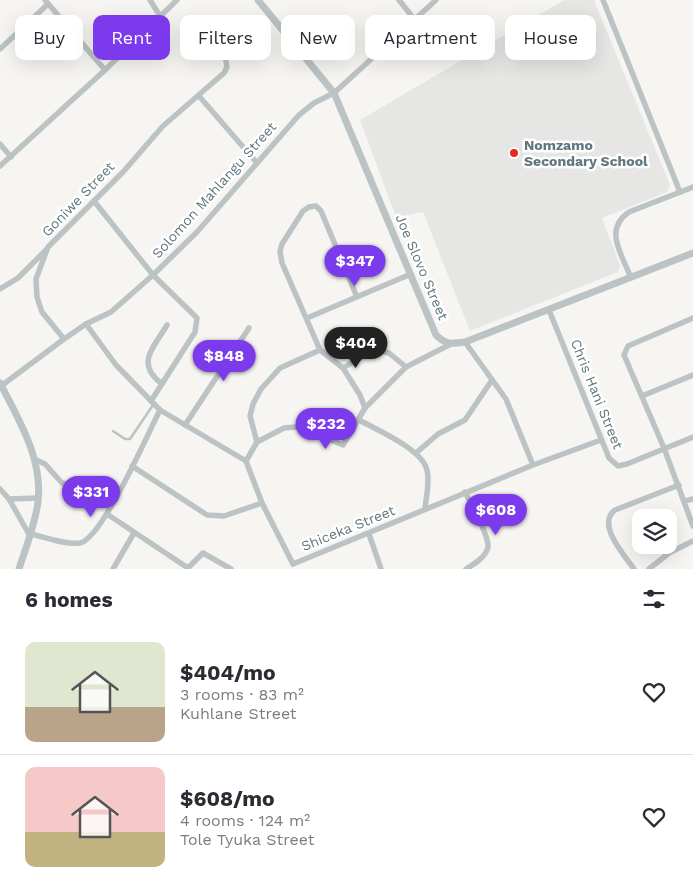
<!DOCTYPE html>
<html lang="en">
<head>
<meta charset="utf-8">
<style>
  :root { --surface:#fff; --page:#f7f7f7; --text:#2b2b33; --muted:#7c7c81; --line:#e1e1e2; --accent:#7c3aed }
  body { margin:0; font-family:"Work Sans",sans-serif; background:var(--page); color:var(--text); height:100vh; display:flex; flex-direction:column; font-size:19px; white-space:nowrap }
  * { box-sizing:border-box; margin:0 }
  p { font-size:16px; color:var(--muted) }
  .icon { flex:none; width:28px; height:28px; fill:none; stroke:currentColor; stroke-width:2; stroke-linecap:round; stroke-linejoin:round }
  .map { position:relative; height:569px; overflow:hidden }
  .sheet { display:flex; flex-direction:column; background:var(--surface); flex:1 }
  .sheet>* { flex:none }
  .top-card { position:absolute; left:15px; top:15px; width:664px; height:45px; display:flex; gap:10px }
  .buttons { position:absolute; left:632px; top:509px; display:grid; gap:10px }
  .buttons a { display:grid; place-items:center; width:45px; height:45px; border-radius:10px; background:var(--surface); box-shadow:0 5px 20px #0002; font-size:25px }
  .price { position:absolute; translate:-50% -42px; padding:0 11px; border-radius:18px; background:var(--accent); color:#fff; font-size:16px; line-height:32px; filter:drop-shadow(0 1px 2px #0008) }
  .price::after { content:''; position:absolute; left:50%; top:30px; width:15px; height:11px; margin-left:-8px; background:inherit; clip-path:polygon(0 0,100% 0,50% 100%) }
  .price.on { background:#222; color:#fff }
  ul { padding:0; list-style:none }
  li { display:flex; align-items:center; gap:15px; height:125px; padding:0 25px }
  li+li { border-top:1px solid var(--line) }
  li span { display:grid; place-items:center; flex:none; width:140px; height:100px; border-radius:10px; color:#555 }
  li>.icon { margin-inline-start:auto }
  span .icon { width:60px; height:60px; fill:#fffc; stroke-width:1 }
  li b { font-size:21px }
  h2 { display:flex; justify-content:space-between; align-items:center; height:60px; padding:0 25px; font-size:21px }
  .pill { padding:0 18px; border-radius:10px; background:var(--surface); box-shadow:0 5px 20px #0002; font-size:18px; line-height:45px }
  .pill.on { background:var(--accent); color:#fff }
  .map>svg:first-child { display:block }
  .built { fill:#e6e7e5 }
  .lines { fill:none; stroke-linecap:round; stroke-linejoin:round }
  .service { stroke:#bcc3c5; stroke-width:2.5 }
  .minor { stroke:#bcc3c5; stroke-width:5.5 }
  .tertiary { stroke:#bcc3c5; stroke-width:7 }
  .poi-dot { fill:#e72921; stroke:#fff; stroke-width:2 }
  .labels { text-anchor:middle; dominant-baseline:central; stroke-width:5; stroke-linejoin:round; paint-order:stroke }
  .poi-label { font-size:14px; font-weight:bold; fill:#60777e; stroke:#fff; text-anchor:start }
  .street-label { font-size:14px; fill:#60777e; stroke:#fff }
</style>
</head>
<body>
<div class="map">
<svg width="693" height="569" viewBox="0 0 693 569">
  <rect width="100%" height="100%" fill="#f6f5f2"/>
  <polygon class="built" points="564,0 594,0 670,185 667,192 602,218 620,265 618,272 470,331 423,212 396,217 360,120"/>
  <g class="lines">
    <polyline class="service" points="113,431 125,439 130,439 153,405"/>
    <g class="minor">
      <polyline points="45,0 105,70"/>
      <polyline points="150,0 160,16"/>
      <polyline points="399,0 415,20"/>
      <polyline points="603,0 680,192"/>
      <polyline points="0,49 48,4"/>
      <polyline points="199,96 257,163"/>
      <polyline points="0,144 11,157"/>
      <polyline points="0,166 105,70 177,0"/>
      <polyline points="94,201 153,275 197,318 195,332 151,401"/>
      <path d="M631 278C622 254 603 230 629 212L693 187"/>
      <polyline points="0,289 18,278 46,250"/>
      <polyline points="357,297 321,211 316,206 309,207 303,211 282,244 280,251 282,263 320,350 343,368 360,395 365,408"/>
      <polyline points="549,310 609,458 618,466 627,464 693,437"/>
      <polyline points="307,318 411,274"/>
      <polyline points="693,318 628,346 624,355 664,448 693,526"/>
      <polyline points="86,324 116,365 160,410 246,461 262,503 293,564"/>
      <polyline points="64,339 42,312 37,297 36,279 48,247 123,172 163,126 224,73 227,67 225,55"/>
      <polyline points="465,342 506,399 533,465"/>
      <polyline points="343,368 375,349 389,353 406,367"/>
      <path d="M162 384C135 363 153 349 167 325"/>
      <polyline points="1,386 64,339 86,324 111,312 153,275 197,232 299,115 314,103 334,93 436,0"/>
      <polyline points="642,396 693,375"/>
      <path d="M359 420C377 430 422 449 427 470 430 482 426 497 425 509"/>
      <polyline points="185,425 249,328"/>
      <polyline points="257,442 250,416 253,404 261,389 280,368 320,350"/>
      <polyline points="416,453 438,434 465,420 492,380"/>
      <polyline points="34,459 45,464 62,483 93,490 115,498"/>
      <polyline points="246,461 257,442 284,428 296,427 309,431 343,445 365,408 406,367 449,345"/>
      <polyline points="132,466 207,515 224,516 262,503"/>
      <polyline points="0,489 9,499 38,498"/>
      <path d="M465 492C471 504 489 535 488 547 486 557 474 564 466 569"/>
      <polyline points="9,499 30,536"/>
      <polyline points="685,501 693,499"/>
      <polyline points="107,514 188,568"/>
      <path d="M31 534C45 537 65 545 80 543 102 539 148 433 160 410"/>
      <polyline points="369,534 381,569"/>
      <polyline points="293,564 533,465 601,440"/>
      <polyline points="113,569 134,533"/>
      <polyline points="187,569 203,553 231,569"/>
      <path d="M634 569C624 555 596 524 615 510L679 485"/>
      <polyline points="649,569 669,553 693,541"/>
    </g>
    <g class="tertiary">
      <path d="M258 0 334 93 436 335C446 345 452 344 465 342L693 253"/>
      <path d="M0 383C19 420 43 459 38 502 35 525 26 547 19 569"/>
    </g>
  </g>
  <circle class="poi-dot" cx="514" cy="153" r="5"/>
  <g class="labels">
    <g class="poi-label">
      <text x="524" y="145">Nomzamo<tspan x="524" dy="16">Secondary School</tspan></text>
    </g>
    <g class="street-label">
      <text transform="translate(214 190) rotate(-48)">Solomon Mahlangu Street</text>
      <text transform="translate(78 199) rotate(-46)">Goniwe Street</text>
      <text transform="translate(422 267) rotate(67)">Joe Slovo Street</text>
      <text transform="translate(597 394) rotate(68)">Chris Hani Street</text>
      <text transform="translate(348 528) rotate(-22)">Shiceka Street</text>
    </g>
  </g>
</svg>
<div class="buttons">
<a><svg class="icon" aria-label="layers" viewBox="0 0 24 24"><path d="M12 4l9 5-9 5-9-5zM3 14l9 5 9-5"/></svg></a>
</div>
<b class="price" style="left:355px;top:287px">$347</b>
<b class="price on" style="left:356px;top:369px">$404</b>
<b class="price" style="left:224px;top:382px">$848</b>
<b class="price" style="left:326px;top:450px">$232</b>
<b class="price" style="left:91px;top:518px">$331</b>
<b class="price" style="left:496px;top:536px">$608</b>
<div class="top-card">
<a class="pill">Buy</a>
<a class="pill on">Rent</a>
<a class="pill">Filters</a>
<a class="pill">New</a>
<a class="pill">Apartment</a>
<a class="pill">House</a>
</div>
</div>
<section class="sheet">
<h2>6 homes<svg class="icon" aria-label="filters" viewBox="0 0 24 24"><path d="M4 7h16M4 17h16"/><circle cx="9" cy="7" r="2"/><circle cx="15" cy="17" r="2"/></svg></h2>
<ul>
<li><span style="background:linear-gradient(#dfe7d0 65%,#b9a48a 0)"><svg class="icon" aria-label="home" viewBox="0 0 24 24"><path d="M3 11l9-7 9 7M6 9v11h12V9"/></svg></span><div><b>$404/mo</b><p>3 rooms · 83 m²</p><p>Kuhlane Street</p></div><svg class="icon" aria-label="heart" viewBox="0 0 24 24"><path d="M12 20l-8-8c-3-5 5-10 8-4 3-6 11-1 8 4z"/></svg></li>
<li><span style="background:linear-gradient(#f6c9c9 65%,#c2b280 0)"><svg class="icon" aria-label="home" viewBox="0 0 24 24"><path d="M3 11l9-7 9 7M6 9v11h12V9"/></svg></span><div><b>$608/mo</b><p>4 rooms · 124 m²</p><p>Tole Tyuka Street</p></div><svg class="icon" aria-label="heart" viewBox="0 0 24 24"><path d="M12 20l-8-8c-3-5 5-10 8-4 3-6 11-1 8 4z"/></svg></li>
</ul>
</section>
</body>
</html>
